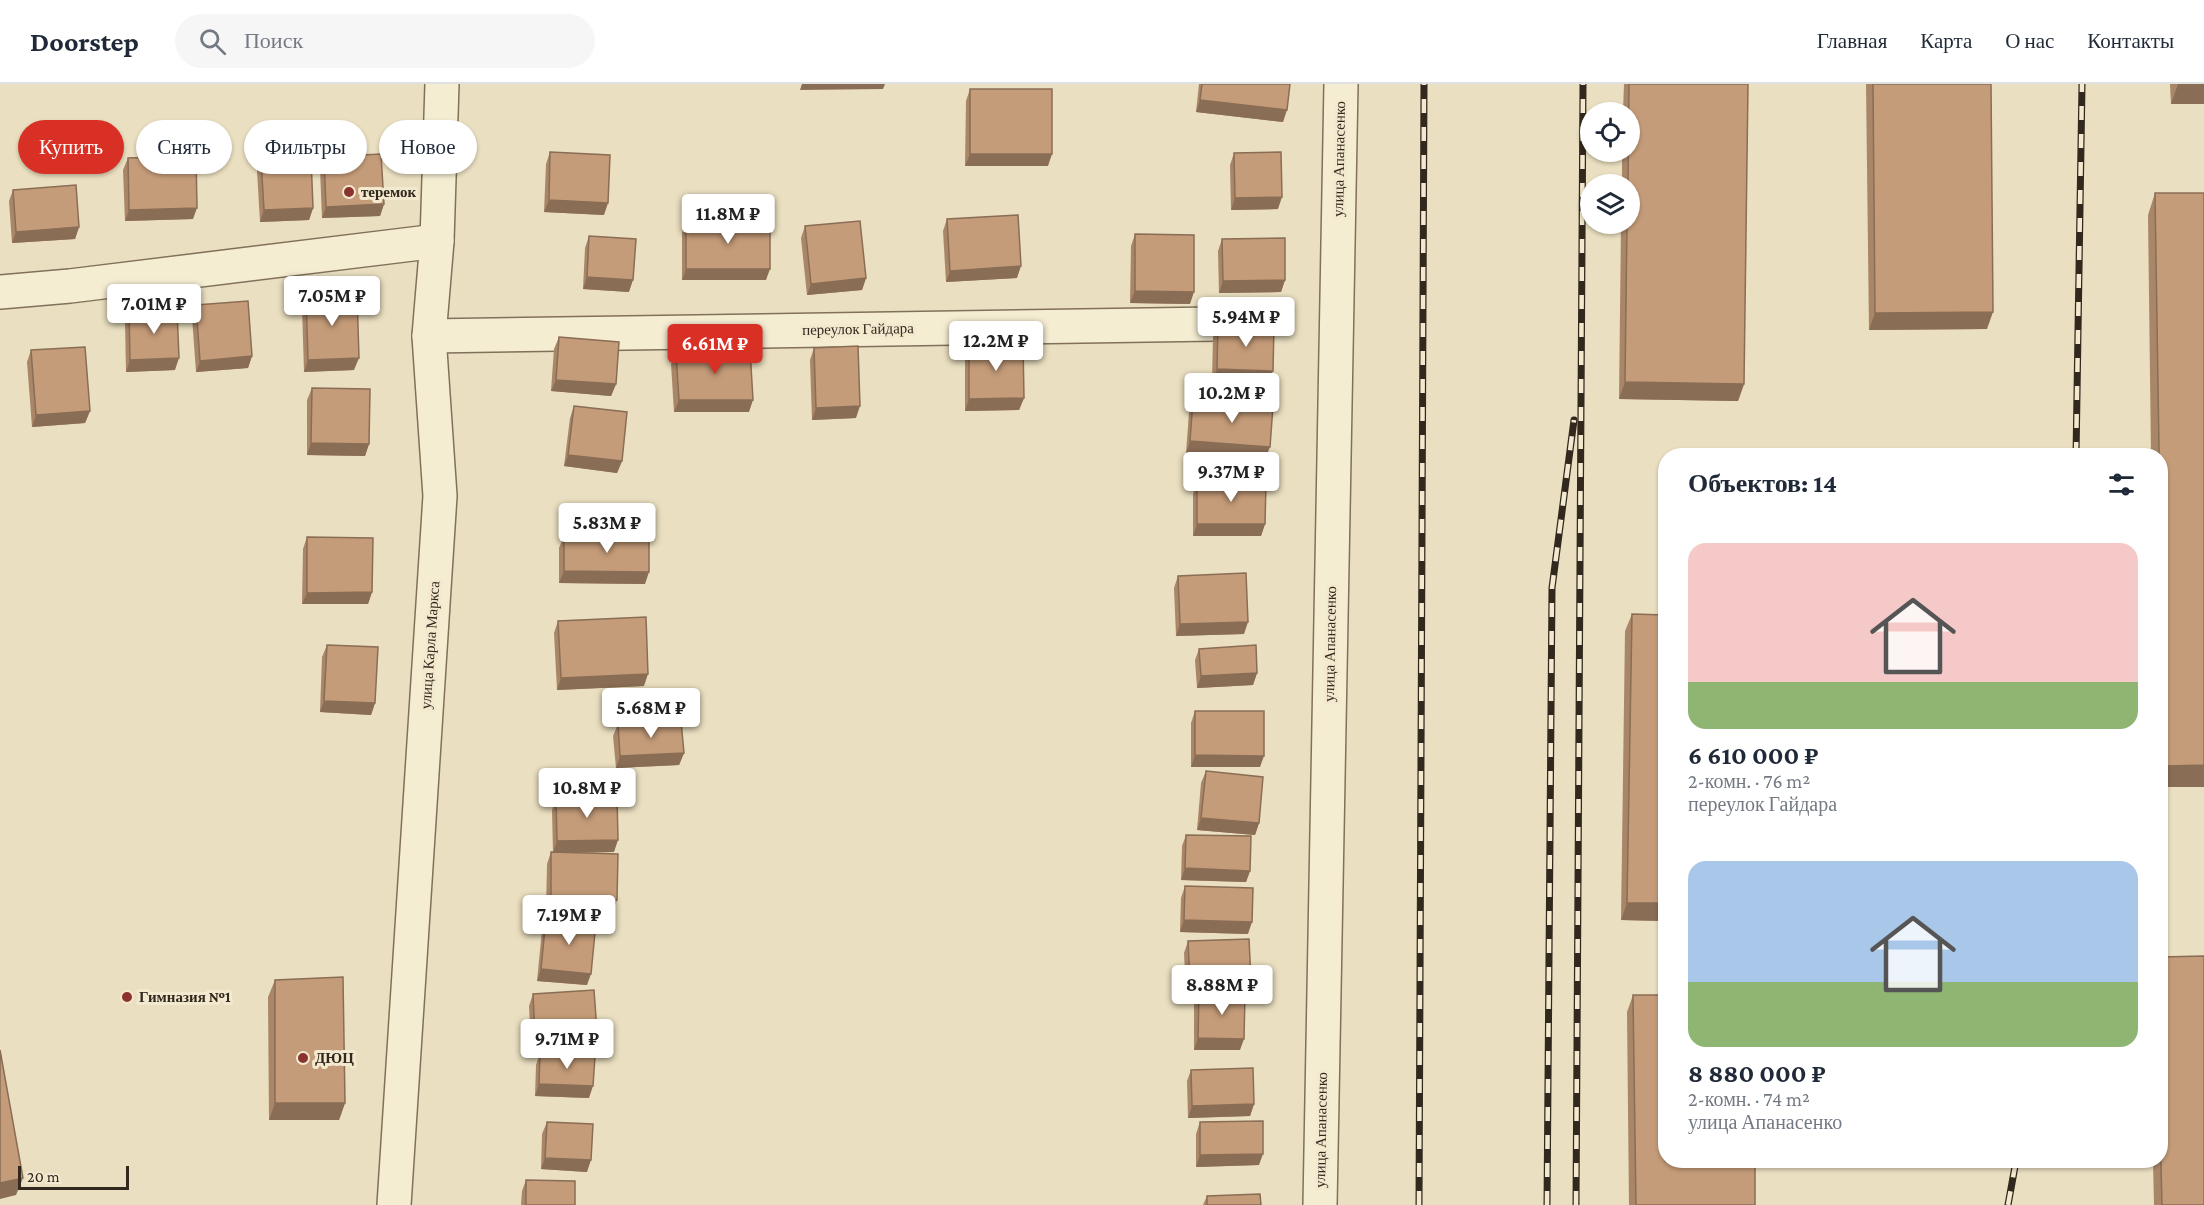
<!DOCTYPE html>
<html lang="ru">
<head>
<meta charset="utf-8">
<style>
  :root { --surface:#fff; --page:#f6f6f7; --text:#1f2937; --muted:#747a83; --line:#e0e1e3; --accent:#d93025 }
  body { margin:0; font-family:"Crimson Pro",serif; background:var(--page); color:var(--text); height:100vh; display:flex; flex-direction:column; font-size:22px; white-space:nowrap }
  * { box-sizing:border-box; margin:0 }
  p { font-size:20px; color:var(--muted) }
  .icon { flex:none; width:33px; height:33px; fill:none; stroke:currentColor; stroke-width:2; stroke-linecap:round; stroke-linejoin:round }
  .map { position:relative; flex:1; overflow:hidden }
  .panel { position:absolute; left:1658px; top:364px; width:510px; height:720px; display:flex; flex-direction:column; background:var(--surface); border-radius:24px; box-shadow:0 2px 4px #0004 }
  .panel>* { flex:none }
  .hud { position:absolute; left:18px; top:36px; width:570px; height:54px; display:flex; gap:12px }
  .fabs { position:absolute; left:1580px; top:18px; display:grid; gap:12px }
  .fabs a { display:grid; place-items:center; width:60px; height:60px; border-radius:50%; background:var(--surface); box-shadow:0 2px 4px #0004; font-size:30px }
  .scale { position:absolute; left:18px; bottom:15px; width:111px; box-sizing:border-box; padding-left:6px; border:3px solid #32281d; border-top:0; font-size:16px; line-height:21px; white-space:nowrap; color:#32281d; -webkit-text-stroke:4px #f2e9cf; paint-order:stroke }
  .price { position:absolute; translate:-50% -51px; padding:0 14px; border-radius:6px; background:#fff; color:#222; font-size:20px; line-height:39px; filter:drop-shadow(0 2px 3px #0008) }
  .price::after { content:''; position:absolute; left:50%; top:36px; width:18px; height:14px; margin-left:-9px; background:inherit; clip-path:polygon(0 0,100% 0,50% 100%) }
  .price.selected { background:var(--accent); color:#fff }
  ul { padding:0; list-style:none }
  li { display:grid; align-content:center; gap:12px; height:318px; padding:0 30px }
  li span { display:grid; place-items:center; height:186px; border-radius:18px; color:#555 }
  li>.icon { margin-inline-start:auto }
  span .icon { width:108px; height:108px; fill:#fffc; stroke-width:1 }
  li b { font-size:26px }
  h2 { display:flex; justify-content:space-between; align-items:center; height:72px; padding:0 30px; font-size:26px }
  .tag { padding:0 21px; border-radius:27px; background:var(--surface); box-shadow:0 2px 4px #0004; font-size:21px; line-height:54px }
  .tag.selected { background:var(--accent); color:#fff }
  header { display:flex; align-items:center; gap:36px; box-sizing:border-box; height:84px; padding:0 30px; background:var(--surface); border-bottom:2px solid var(--line) }
  header strong { font-size:28px }
  nav { display:flex; gap:33px; margin-inline-start:auto; font-size:21px }
  .search { width:420px; height:54px; background:var(--page); display:flex; align-items:center; gap:15px; box-sizing:border-box; padding:0 21px; border-radius:33px; color:var(--muted); font-size:22px }
  .map>svg:first-child { display:block }
  .lines { fill:none; stroke-linecap:round; stroke-linejoin:round }
  .minor-casing { stroke:#81705a; stroke-width:36 }
  .minor { stroke:#f5edd2; stroke-width:33 }
  .rail-casing { stroke:#32281d; stroke-width:7 }
  .rail { stroke:#f2e9cf; stroke-width:4.5; stroke-dasharray:14; stroke-linecap:butt }
  .wall { fill:#a98668 }
  .shaded-wall { fill:#8a6d55 }
  .building { fill:#c59c79; stroke:#8a6d55; stroke-width:1.5 }
  .poi-dot { fill:#8b322e; stroke:#f2e9cf; stroke-width:2 }
  .labels { text-anchor:middle; dominant-baseline:central; stroke-width:6; stroke-linejoin:round; paint-order:stroke }
  .street-label { font-size:15px; fill:#32281d; stroke:#f2e9cf }
  .poi-label { font-size:15px; font-weight:bold; fill:#32281d; stroke:#f2e9cf; text-anchor:start }
</style>
</head>
<body>
<header>
<strong>Doorstep</strong>
<div class="search"><svg class="icon" aria-label="search" viewBox="0 0 24 24"><circle cx="10" cy="10" r="6"/><path d="M15 15l6 6"/></svg>Поиск</div>
<nav><a>Главная</a><a>Карта</a><a>О нас</a><a>Контакты</a></nav>
</header>
<div class="map">
<svg width="2204" height="1121" viewBox="0 0 2204 1121">
  <rect width="100%" height="100%" fill="#eadfc0"/>
  <g class="lines">
    <g class="minor-casing">
      <g id="minor">
        <polyline points="0,208 70,202 437,157"/>
        <polyline points="429,252 1214,240"/>
        <polyline points="394,1121 440,412 429,252 437,157 442,0"/>
        <polyline points="1320,1121 1341,0"/>
      </g>
    </g>
    <use href="#minor" class="minor"/>
    <g class="rail-casing">
      <g id="rail">
        <polyline points="2076,372 2082,0"/>
        <polyline points="1419,1121 1424,0"/>
        <polyline points="1547,1121 1552,504 1574,336"/>
        <polyline points="1576,1121 1583,0"/>
        <polyline points="2008,1121 2016,1077"/>
      </g>
    </g>
    <use href="#rail" class="rail"/>
  </g>
  <g class="wall">
    <polygon points="1199,0 1290,0 1283,38 1196,28"/>
    <polygon points="1624,0 1748,0 1744,300 1738,317 1619,315 1621,140 1629,140 1629,100 1622,100 1622,68 1629,68 1629,28 1623,28"/>
    <polygon points="1866,0 1991,0 1987,245 1869,246"/>
    <polygon points="2170,0 2204,0 2204,20 2171,20"/>
    <polygon points="970,5 1048,82 965,82 966,17"/>
    <polygon points="550,68 604,131 544,128 546,80"/>
    <polygon points="1234,69 1278,125 1231,126 1230,81"/>
    <polygon points="324,73 384,120 380,132 322,134 320,85"/>
    <polygon points="128,74 193,135 125,137 123,86"/>
    <polygon points="261,75 313,124 309,136 260,138 257,87"/>
    <polygon points="13,106 79,143 75,155 12,159 9,117"/>
    <polygon points="2155,109 2204,109 2204,703 2160,703 2160,372 2151,372 2148,131"/>
    <polygon points="947,135 1017,194 946,198 943,147"/>
    <polygon points="686,137 766,196 682,196 682,149"/>
    <polygon points="805,142 866,194 862,206 807,211 801,154"/>
    <polygon points="1135,150 1190,220 1130,219 1131,162"/>
    <polygon points="589,152 629,208 583,205 585,164"/>
    <polygon points="1222,155 1285,196 1281,208 1219,209 1218,167"/>
    <polygon points="306,212 354,286 304,288 302,224"/>
    <polygon points="196,221 252,272 248,284 196,288 192,233"/>
    <polygon points="129,227 175,286 126,288 125,239"/>
    <polygon points="1218,241 1268,298 1212,297 1213,253"/>
    <polygon points="559,253 616,300 611,312 551,307 554,265"/>
    <polygon points="969,261 1024,314 1019,326 965,327 965,273"/>
    <polygon points="814,264 856,334 812,336 810,276"/>
    <polygon points="31,266 90,327 85,339 32,343 27,278"/>
    <polygon points="676,269 749,328 674,328 671,280"/>
    <polygon points="312,304 369,360 365,372 307,371 307,316"/>
    <polygon points="1193,316 1265,375 1186,369 1189,328"/>
    <polygon points="574,322 622,377 617,389 564,382 570,334"/>
    <polygon points="1197,398 1265,440 1261,452 1193,452 1193,410"/>
    <polygon points="564,452 645,500 559,499 559,464"/>
    <polygon points="307,453 372,508 368,520 302,520 303,465"/>
    <polygon points="1178,492 1244,550 1176,552 1174,504"/>
    <polygon points="1632,530 1664,837 1621,836 1625,547"/>
    <polygon points="558,537 644,602 557,606 554,549"/>
    <polygon points="327,561 375,619 371,631 320,628 322,573"/>
    <polygon points="1199,565 1257,589 1253,601 1197,604 1195,576"/>
    <polygon points="1195,627 1260,683 1191,683 1191,639"/>
    <polygon points="618,640 684,669 679,681 616,684 613,652"/>
    <polygon points="1206,687 1259,739 1255,751 1197,746 1201,699"/>
    <polygon points="556,714 614,768 553,769 552,726"/>
    <polygon points="1186,751 1250,787 1246,798 1181,796 1182,762"/>
    <polygon points="551,768 613,827 546,826 547,780"/>
    <polygon points="1185,802 1248,850 1180,848 1181,814"/>
    <polygon points="546,834 587,901 537,897 542,846"/>
    <polygon points="1188,857 1247,907 1201,910 1240,966 1194,966 1194,921 1199,910 1186,910 1184,869"/>
    <polygon points="2160,873 2204,1121 2154,1121 2153,1077 2160,1077"/>
    <polygon points="275,896 345,1019 339,1036 269,1036 268,913"/>
    <polygon points="533,910 597,948 592,959 531,963 529,922"/>
    <polygon points="1633,911 1755,1121 1629,1121 1627,928"/>
    <polygon points="540,969 589,1014 535,1012 536,981"/>
    <polygon points="1191,986 1254,1020 1250,1032 1188,1034 1187,997"/>
    <polygon points="547,1038 587,1088 541,1085 542,1050"/>
    <polygon points="1200,1038 1259,1081 1196,1083 1196,1050"/>
    <polygon points="526,1096 575,1121 521,1121 522,1107"/>
    <polygon points="1207,1112 1261,1121 1203,1121"/>
  </g>
  <g class="shaded-wall">
    <polygon points="802,0 885,0 883,5 800,6"/>
    <polygon points="2178,0 2204,0 2204,20 2171,20"/>
    <polygon points="1200,16 1287,26 1283,38 1196,28"/>
    <polygon points="970,70 1052,70 1048,82 965,82"/>
    <polygon points="1282,113 1278,125 1231,126 1235,114"/>
    <polygon points="549,116 608,119 604,131 544,128"/>
    <polygon points="384,120 380,132 322,134 326,123"/>
    <polygon points="197,124 193,135 125,137 129,126"/>
    <polygon points="313,124 309,136 260,138 264,126"/>
    <polygon points="79,143 75,155 12,159 16,148"/>
    <polygon points="1021,182 1017,194 946,198 950,187"/>
    <polygon points="686,185 770,185 766,196 682,196"/>
    <polygon points="587,193 633,196 629,208 583,205"/>
    <polygon points="866,194 862,206 807,211 811,200"/>
    <polygon points="1285,196 1281,208 1219,209 1223,197"/>
    <polygon points="1135,207 1194,208 1190,220 1130,219"/>
    <polygon points="1993,228 1987,245 1869,246 1875,229"/>
    <polygon points="252,272 248,284 196,288 200,277"/>
    <polygon points="179,274 175,286 126,288 130,276"/>
    <polygon points="359,274 354,286 304,288 308,276"/>
    <polygon points="1217,285 1273,287 1268,298 1212,297"/>
    <polygon points="556,296 616,300 611,312 551,307"/>
    <polygon points="1625,298 1744,300 1738,317 1619,315"/>
    <polygon points="1024,314 1019,326 965,327 969,315"/>
    <polygon points="679,316 753,316 749,328 674,328"/>
    <polygon points="860,322 856,334 812,336 816,324"/>
    <polygon points="90,327 85,339 32,343 36,331"/>
    <polygon points="1190,357 1270,363 1265,375 1186,369"/>
    <polygon points="311,359 369,360 365,372 307,371"/>
    <polygon points="568,371 622,377 617,389 564,382"/>
    <polygon points="1197,440 1265,440 1261,452 1193,452"/>
    <polygon points="564,487 649,488 645,500 559,499"/>
    <polygon points="372,508 368,520 302,520 307,509"/>
    <polygon points="1248,538 1244,550 1176,552 1180,540"/>
    <polygon points="1257,589 1253,601 1197,604 1201,592"/>
    <polygon points="648,590 644,602 557,606 561,594"/>
    <polygon points="324,617 375,619 371,631 320,628"/>
    <polygon points="684,669 679,681 616,684 620,672"/>
    <polygon points="1195,671 1264,672 1260,683 1191,683"/>
    <polygon points="2204,681 2204,703 2160,703 2160,694 2164,682"/>
    <polygon points="1201,734 1259,739 1255,751 1197,746"/>
    <polygon points="618,756 614,768 553,769 557,757"/>
    <polygon points="1185,784 1250,787 1246,798 1181,796"/>
    <polygon points="551,814 617,816 613,827 546,826"/>
    <polygon points="1627,819 1665,819 1664,837 1621,836"/>
    <polygon points="1184,836 1252,838 1248,850 1180,848"/>
    <polygon points="541,885 591,890 587,901 537,897"/>
    <polygon points="1251,896 1247,907 1186,910 1190,899"/>
    <polygon points="597,948 592,959 531,963 535,952"/>
    <polygon points="1198,954 1244,955 1240,966 1194,966"/>
    <polygon points="539,1000 593,1002 589,1014 535,1012"/>
    <polygon points="275,1019 345,1019 339,1036 269,1036"/>
    <polygon points="1254,1020 1250,1032 1188,1034 1192,1022"/>
    <polygon points="1263,1070 1259,1081 1196,1083 1200,1071"/>
    <polygon points="545,1074 591,1076 587,1088 541,1085"/>
    <polygon points="23,1094 16,1111 0,1115 0,1099"/>
  </g>
  <g class="building">
    <polygon points="1202,0 1290,0 1287,26 1200,16"/>
    <polygon points="1629,0 1748,0 1744,300 1625,298 1627,140 1629,140 1629,100 1628,100"/>
    <polygon points="1873,0 1991,0 1993,228 1875,229"/>
    <rect x="970" y="5" width="82" height="65"/>
    <polygon points="550,68 610,71 608,119 549,116"/>
    <polygon points="1281,68 1282,113 1235,114 1234,69"/>
    <polygon points="381,70 384,120 326,123 324,73"/>
    <polygon points="196,72 197,124 129,126 128,74"/>
    <polygon points="311,73 313,124 264,126 261,75"/>
    <polygon points="76,101 79,143 16,148 13,106"/>
    <polygon points="2155,109 2204,109 2204,681 2164,682"/>
    <polygon points="1018,131 1021,182 950,187 947,135"/>
    <rect x="686" y="137" width="84" height="48"/>
    <polygon points="860,137 866,194 811,200 805,142"/>
    <polygon points="1135,150 1194,151 1194,208 1135,207"/>
    <polygon points="589,152 636,155 633,196 587,193"/>
    <polygon points="1285,154 1285,196 1223,197 1222,155"/>
    <polygon points="357,210 359,274 308,276 306,212"/>
    <polygon points="248,217 252,272 200,277 196,221"/>
    <polygon points="177,226 179,274 130,276 129,227"/>
    <polygon points="1218,241 1274,242 1273,287 1217,285"/>
    <polygon points="559,253 619,258 616,300 556,296"/>
    <polygon points="1023,260 1024,314 969,315 969,261"/>
    <polygon points="858,262 860,322 816,324 814,264"/>
    <polygon points="85,263 90,327 36,331 31,266"/>
    <polygon points="750,265 753,316 679,316 676,269"/>
    <polygon points="312,304 370,305 369,360 311,359"/>
    <polygon points="1193,316 1273,322 1270,363 1190,357"/>
    <polygon points="574,322 627,328 622,377 568,371"/>
    <polygon points="1197,398 1266,398 1265,440 1197,440"/>
    <polygon points="564,452 649,452 649,488 564,487"/>
    <polygon points="307,453 373,454 372,508 307,509"/>
    <polygon points="1246,489 1248,538 1180,540 1178,492"/>
    <polygon points="1632,530 1665,531 1665,819 1627,819"/>
    <polygon points="646,533 648,590 561,594 558,537"/>
    <polygon points="327,561 378,563 375,619 324,617"/>
    <polygon points="1256,561 1257,589 1201,592 1199,565"/>
    <polygon points="1195,627 1264,627 1264,672 1195,671"/>
    <polygon points="681,637 684,669 620,672 618,640"/>
    <polygon points="1206,687 1263,693 1259,739 1201,734"/>
    <polygon points="617,713 618,756 557,757 556,714"/>
    <polygon points="1186,751 1251,752 1250,787 1185,784"/>
    <polygon points="551,768 618,770 617,816 551,814"/>
    <polygon points="1185,802 1253,804 1252,838 1184,836"/>
    <polygon points="546,834 596,838 591,890 541,885"/>
    <polygon points="1249,855 1251,896 1190,899 1188,857"/>
    <polygon points="2204,872 2204,1121 2162,1121 2160,1043 2160,873"/>
    <polygon points="343,893 345,1019 275,1019 275,896"/>
    <polygon points="594,906 597,948 535,952 533,910"/>
    <polygon points="1199,910 1245,911 1244,955 1198,954"/>
    <polygon points="1633,911 1665,911 1665,1077 1755,1077 1755,1121 1636,1121"/>
    <polygon points="0,966 23,1094 0,1099"/>
    <polygon points="540,969 595,972 593,1002 539,1000"/>
    <polygon points="1253,984 1254,1020 1192,1022 1191,986"/>
    <polygon points="1263,1037 1263,1070 1200,1071 1200,1038"/>
    <polygon points="547,1038 593,1040 591,1076 545,1074"/>
    <polygon points="526,1096 575,1097 575,1121 526,1121"/>
    <polygon points="1260,1110 1261,1121 1207,1121 1207,1112"/>
  </g>
  <g class="poi-dot">
    <circle cx="349" cy="108" r="6"/>
    <circle cx="127" cy="913" r="6"/>
    <circle cx="303" cy="974" r="6"/>
  </g>
  <g class="labels">
    <g class="street-label">
      <text transform="translate(1339 75) rotate(-89)">улица Апанасенко</text>
      <text transform="translate(858 245) rotate(-1)">переулок Гайдара</text>
      <text transform="translate(1330 560) rotate(-89)">улица Апанасенко</text>
      <text transform="translate(430 561) rotate(-86)">улица Карла Маркса</text>
      <text transform="translate(1321 1046) rotate(-89)">улица Апанасенко</text>
    </g>
    <g class="poi-label">
      <text x="361" y="108">теремок</text>
      <text x="139" y="913">Гимназия №1</text>
      <text x="315" y="974">ДЮЦ</text>
    </g>
  </g>
</svg>
<div class="fabs">
<a><svg class="icon" aria-label="locate" viewBox="0 0 24 24"><circle cx="12" cy="12" r="6"/><path d="M12 2v4M12 18v4M2 12h4M18 12h4"/></svg></a>
<a><svg class="icon" aria-label="layers" viewBox="0 0 24 24"><path d="M12 4l9 5-9 5-9-5zM3 14l9 5 9-5"/></svg></a>
</div>
<div class="scale">20 m</div>
<b class="price" style="left:728px;top:161px">11.8M ₽</b>
<b class="price" style="left:332px;top:243px">7.05M ₽</b>
<b class="price" style="left:154px;top:251px">7.01M ₽</b>
<b class="price" style="left:1246px;top:264px">5.94M ₽</b>
<b class="price" style="left:996px;top:288px">12.2M ₽</b>
<b class="price selected" style="left:715px;top:291px">6.61M ₽</b>
<b class="price" style="left:1232px;top:340px">10.2M ₽</b>
<b class="price" style="left:1231px;top:419px">9.37M ₽</b>
<b class="price" style="left:607px;top:470px">5.83M ₽</b>
<b class="price" style="left:651px;top:655px">5.68M ₽</b>
<b class="price" style="left:587px;top:735px">10.8M ₽</b>
<b class="price" style="left:569px;top:862px">7.19M ₽</b>
<b class="price" style="left:1222px;top:932px">8.88M ₽</b>
<b class="price" style="left:567px;top:986px">9.71M ₽</b>
<div class="hud">
<a class="tag selected">Купить</a>
<a class="tag">Снять</a>
<a class="tag">Фильтры</a>
<a class="tag">Новое</a>
</div>
<section class="panel">
<h2>Объектов: 14<svg class="icon" aria-label="filters" viewBox="0 0 24 24"><path d="M4 7h16M4 17h16"/><circle cx="9" cy="7" r="2"/><circle cx="15" cy="17" r="2"/></svg></h2>
<ul>
<li><span style="background:linear-gradient(#f6c9c9 75%,#8fb573 0)"><svg class="icon" aria-label="home" viewBox="0 0 24 24"><path d="M3 11l9-7 9 7M6 9v11h12V9"/></svg></span><div><b>6 610 000 ₽</b><p>2-комн. · 76 m²</p><p>переулок Гайдара</p></div></li>
<li><span style="background:linear-gradient(#a9c7e8 65%,#8fb573 0)"><svg class="icon" aria-label="home" viewBox="0 0 24 24"><path d="M3 11l9-7 9 7M6 9v11h12V9"/></svg></span><div><b>8 880 000 ₽</b><p>2-комн. · 74 m²</p><p>улица Апанасенко</p></div></li>
</ul>
</section>
</div>
</body>
</html>
